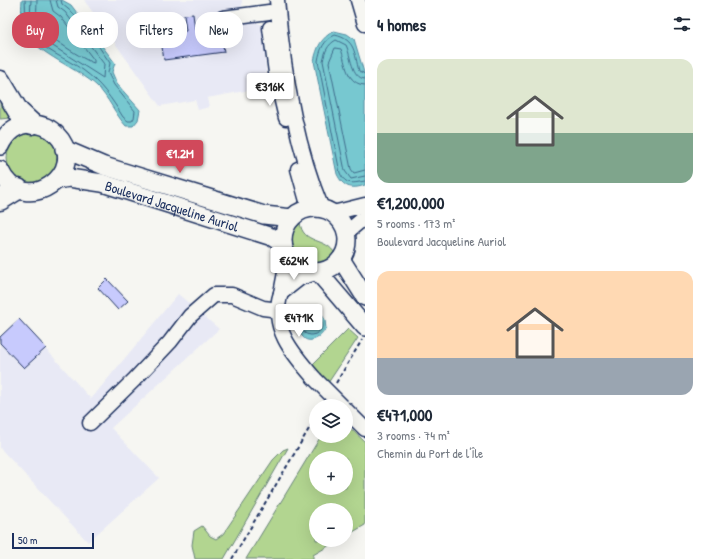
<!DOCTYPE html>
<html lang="en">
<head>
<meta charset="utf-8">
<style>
  :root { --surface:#fff; --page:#f6f6f7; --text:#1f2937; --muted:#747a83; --accent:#d1495b }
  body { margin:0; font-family:"Patrick Hand",sans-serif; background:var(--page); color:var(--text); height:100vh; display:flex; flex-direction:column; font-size:15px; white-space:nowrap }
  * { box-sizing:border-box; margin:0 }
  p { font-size:13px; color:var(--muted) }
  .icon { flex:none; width:22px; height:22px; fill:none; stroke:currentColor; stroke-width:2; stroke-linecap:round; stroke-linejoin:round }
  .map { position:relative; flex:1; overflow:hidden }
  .panel { display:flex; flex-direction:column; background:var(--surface); width:340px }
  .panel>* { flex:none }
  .guide { position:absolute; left:12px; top:12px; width:293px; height:36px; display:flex; gap:8px }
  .tools { position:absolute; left:309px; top:399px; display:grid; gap:8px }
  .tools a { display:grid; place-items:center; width:44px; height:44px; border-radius:50%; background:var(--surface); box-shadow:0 4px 16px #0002; font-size:20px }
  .scale { position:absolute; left:12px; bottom:10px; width:82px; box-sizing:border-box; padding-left:4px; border:2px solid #1b2f5e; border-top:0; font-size:11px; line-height:14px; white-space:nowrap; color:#1b2f5e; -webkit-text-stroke:3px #f6f6f2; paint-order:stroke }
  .price { position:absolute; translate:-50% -34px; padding:0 9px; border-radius:4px; background:#fff; color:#222; font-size:13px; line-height:26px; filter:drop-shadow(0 1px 2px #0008) }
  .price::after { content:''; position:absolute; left:50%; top:24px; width:12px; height:9px; margin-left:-6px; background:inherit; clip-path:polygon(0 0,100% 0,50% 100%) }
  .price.active { background:var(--accent); color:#fff }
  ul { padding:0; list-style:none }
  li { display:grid; align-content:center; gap:8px; height:212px; padding:0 12px }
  li span { display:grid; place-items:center; height:124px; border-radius:12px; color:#555 }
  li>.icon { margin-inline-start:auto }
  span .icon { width:72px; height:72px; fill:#fffc; stroke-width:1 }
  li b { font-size:17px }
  h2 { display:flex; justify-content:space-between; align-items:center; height:48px; padding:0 12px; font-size:17px }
  .tag { padding:0 14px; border-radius:16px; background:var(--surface); box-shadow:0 4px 16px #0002; font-size:14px; line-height:36px }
  .tag.active { background:var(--accent); color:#fff }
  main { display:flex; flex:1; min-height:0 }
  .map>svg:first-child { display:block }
  .built { fill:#e8e9f5 }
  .green { fill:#b2d590; stroke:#668277; fill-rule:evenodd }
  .water { fill:#77c8d0; stroke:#528ba2 }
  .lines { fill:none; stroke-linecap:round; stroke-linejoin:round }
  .shore { stroke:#406c8c; stroke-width:1 }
  .building { fill:#c7cafd; stroke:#1b2f5e }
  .minor-casing { stroke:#1b2f5e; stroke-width:17 }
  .major-casing { stroke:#1b2f5e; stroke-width:20 }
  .highway-casing { stroke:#1b2f5e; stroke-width:23 }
  .path { stroke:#1b2f5e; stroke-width:2; stroke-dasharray:4 3; stroke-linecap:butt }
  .minor { stroke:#f6f6f2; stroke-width:14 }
  .major { stroke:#f6f6f2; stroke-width:17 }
  .highway { stroke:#f6f6f2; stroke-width:20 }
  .minor-bridge-casing { stroke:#1b2f5e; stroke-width:17; stroke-linecap:butt }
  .minor-bridge { stroke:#f6f6f2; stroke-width:14 }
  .labels { text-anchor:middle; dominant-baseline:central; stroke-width:3; stroke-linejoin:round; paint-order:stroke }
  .street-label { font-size:14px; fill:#1b2f5e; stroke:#f6f6f2 }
</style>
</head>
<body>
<main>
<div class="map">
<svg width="365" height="559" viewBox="0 0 365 559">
  <rect width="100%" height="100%" fill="#f6f6f2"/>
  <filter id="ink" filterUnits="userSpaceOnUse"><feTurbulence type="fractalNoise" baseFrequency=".025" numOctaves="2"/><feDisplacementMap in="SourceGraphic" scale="8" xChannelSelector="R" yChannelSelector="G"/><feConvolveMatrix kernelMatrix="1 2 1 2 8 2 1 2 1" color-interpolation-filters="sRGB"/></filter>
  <g filter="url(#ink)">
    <g class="built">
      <polygon points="84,0 242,0 243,20 248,19 263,25 267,87 207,98 209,107 198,110 195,100 160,106"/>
      <polygon points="178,294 219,329 111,428 159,478 88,542 0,448 0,337 19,319 91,399"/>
    </g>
    <g class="green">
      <polygon points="0,89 12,115 11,118 0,119"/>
      <circle cx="32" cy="158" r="25"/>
      <path d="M300 222C302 245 327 237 335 254 310 280 276 249 300 222Z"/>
      <polygon points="348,329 358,338 328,383 312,365"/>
      <path d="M346 424 365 442V525L346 536V510H316V540H339L313 555V559H246L321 436H346ZM316 458H346V488H316Z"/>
      <polygon points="288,448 224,559 195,559 192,545 194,531 202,526 210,536 216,539 223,534 273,460 283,450"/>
    </g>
    <g class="water">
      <path d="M22 0H62L71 5 115 63 112 72 117 84 140 110 138 120 133 126H126C115 114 109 98 97 86 79 69 36 53 26 33 21 22 21 12 22 0Z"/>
      <path d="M334 31 347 34 354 39 365 76V185C351 190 343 187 337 174L314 61C317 47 321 38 334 31Z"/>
      <path d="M311 308H318L325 320 326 329C323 332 320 337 317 338 300 348 295 323 301 311Z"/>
    </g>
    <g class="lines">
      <g class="shore">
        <path d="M25 0C26 11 24 23 31 33 43 51 66 58 83 70 101 83 112 99 123 117L128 121H132L134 118 135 111 114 85 108 73 110 63C96 43 82 19 62 4L61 0"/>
        <polyline points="31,0 30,18 34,30 45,41 103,78 104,64 65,12 58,7 56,0"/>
        <path d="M37 0C37 9 35 19 40 27 46 35 85 61 94 63V60L61 17 53 11 50 0"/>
        <path d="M365 74 359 71C354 53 356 40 335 35 324 40 320 49 318 61L340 173C346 186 353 183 365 181"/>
        <path d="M365 79C351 78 351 55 346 45L336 40C327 45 325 52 323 61L345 171 351 179 365 176"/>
        <path d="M365 85C346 84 346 63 341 49L335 48 329 62 351 169 354 173 365 170"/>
        <circle cx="311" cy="324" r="11"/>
      </g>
    </g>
    <g class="building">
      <polygon points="193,14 195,30 220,26 224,52 164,60 160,34 186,31 184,15"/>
      <polygon points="107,279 128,301 118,310 98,288"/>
      <polygon points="19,319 46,348 24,368 0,343 0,337"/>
    </g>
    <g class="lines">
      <g class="minor-casing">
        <g id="minor">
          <path d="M277 0C283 70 295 144 322 209"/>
          <polyline points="358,0 365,24"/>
          <polyline points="223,18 269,12"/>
          <polyline points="270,28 277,80 286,118"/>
          <polyline points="298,169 309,208"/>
          <polyline points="333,213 365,205"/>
          <polyline points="346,233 365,217"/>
          <polyline points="288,257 281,293 300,278 318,272"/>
          <path d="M281 293C269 328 294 355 315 379"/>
          <polyline points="346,410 365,429"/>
          <polyline points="90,423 134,380 170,342 190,316 214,295 232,295 263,308 279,310"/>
        </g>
      </g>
      <g class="major-casing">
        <g id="major">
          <path d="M0 146C6 133 16 124 31 124 40 124 49 127 56 134 93 171 23 221 0 170"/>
          <polyline points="64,149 104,166 264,215 292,218"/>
          <path id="s1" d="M57 180 69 178 102 183 272 237 283 244"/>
          <circle cx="315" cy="240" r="32"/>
          <polyline points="341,259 365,297"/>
          <polyline points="318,272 365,327"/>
        </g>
      </g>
      <g class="highway-casing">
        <g id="highway">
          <polyline points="0,81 18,111 32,124"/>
          <polyline points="0,200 18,189"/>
        </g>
      </g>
      <g class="path">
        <polyline points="336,383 362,340"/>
        <polyline points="232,559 316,417"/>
      </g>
      <use href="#minor" class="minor"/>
      <use href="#major" class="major"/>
      <use href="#highway" class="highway"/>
      <g class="minor-bridge-casing">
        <polyline id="minor-bridge" points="315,379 342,406"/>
      </g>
      <use href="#minor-bridge" class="minor-bridge"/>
    </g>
  </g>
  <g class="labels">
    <g class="street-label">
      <text stroke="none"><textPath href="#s1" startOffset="119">Boulevard Jacqueline Auriol</textPath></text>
    </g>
  </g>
</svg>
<div class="tools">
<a><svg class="icon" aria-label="layers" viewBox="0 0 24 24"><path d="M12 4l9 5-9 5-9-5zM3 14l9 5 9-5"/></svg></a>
<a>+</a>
<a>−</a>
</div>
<div class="scale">50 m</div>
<b class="price" style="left:270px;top:107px">€316K</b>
<b class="price active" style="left:180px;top:174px">€1.2M</b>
<b class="price" style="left:294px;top:281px">€624K</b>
<b class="price" style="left:299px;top:338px">€471K</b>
<div class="guide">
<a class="tag active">Buy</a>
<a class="tag">Rent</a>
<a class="tag">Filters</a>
<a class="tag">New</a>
</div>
</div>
<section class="panel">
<h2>4 homes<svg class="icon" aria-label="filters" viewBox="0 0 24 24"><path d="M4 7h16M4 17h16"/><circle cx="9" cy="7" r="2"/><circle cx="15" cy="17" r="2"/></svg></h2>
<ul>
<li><span style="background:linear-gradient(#dfe7d0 60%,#7fa58c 0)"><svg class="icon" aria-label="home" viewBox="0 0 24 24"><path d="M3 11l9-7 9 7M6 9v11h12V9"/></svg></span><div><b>€1,200,000</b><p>5 rooms · 173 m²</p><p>Boulevard Jacqueline Auriol</p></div></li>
<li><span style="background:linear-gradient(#ffd9b3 70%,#9aa5b1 0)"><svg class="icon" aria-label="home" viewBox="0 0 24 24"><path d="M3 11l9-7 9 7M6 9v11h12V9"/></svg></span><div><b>€471,000</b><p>3 rooms · 74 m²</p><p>Chemin du Port de l'Île</p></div></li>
</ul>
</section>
</main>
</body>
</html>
